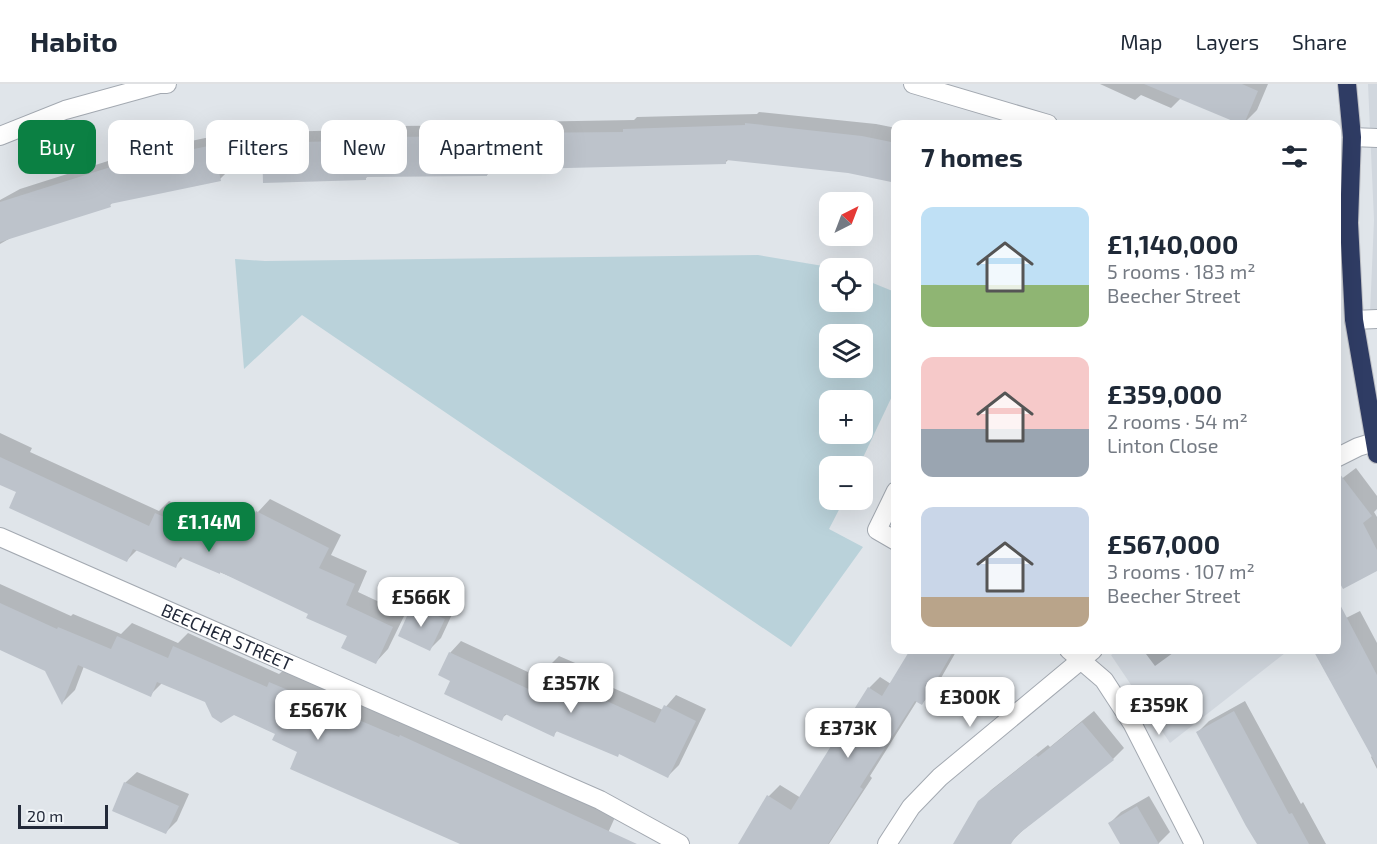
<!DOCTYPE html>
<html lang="en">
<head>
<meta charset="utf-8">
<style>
  :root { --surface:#fff; --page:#f2f2f3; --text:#1f2937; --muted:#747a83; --line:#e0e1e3; --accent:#0b8043 }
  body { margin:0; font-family:"Exo 2",sans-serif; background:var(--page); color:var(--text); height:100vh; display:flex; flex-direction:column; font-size:22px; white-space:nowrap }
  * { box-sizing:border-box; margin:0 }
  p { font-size:20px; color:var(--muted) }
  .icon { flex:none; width:33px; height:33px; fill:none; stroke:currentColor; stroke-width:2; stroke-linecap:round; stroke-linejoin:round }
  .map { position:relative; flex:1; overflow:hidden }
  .panel { position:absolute; left:891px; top:36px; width:450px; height:534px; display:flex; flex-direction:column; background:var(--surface); border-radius:12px; box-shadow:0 6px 24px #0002 }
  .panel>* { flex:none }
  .hud { position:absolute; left:18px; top:36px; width:570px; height:54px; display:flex; gap:12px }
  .needle { width:39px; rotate:42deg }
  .buttons { position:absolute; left:819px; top:108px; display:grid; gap:12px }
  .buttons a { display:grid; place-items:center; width:54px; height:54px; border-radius:12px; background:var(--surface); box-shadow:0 6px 24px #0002; font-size:30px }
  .scale { position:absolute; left:18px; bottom:15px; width:90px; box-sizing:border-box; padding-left:6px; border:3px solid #222939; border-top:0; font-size:16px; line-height:21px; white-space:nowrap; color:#222939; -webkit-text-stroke:4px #f0f4f7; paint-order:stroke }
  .price { position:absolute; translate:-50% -51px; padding:0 14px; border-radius:12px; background:#fff; color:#222; font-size:20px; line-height:39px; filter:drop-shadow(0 2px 3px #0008) }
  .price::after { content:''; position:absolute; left:50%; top:36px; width:18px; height:14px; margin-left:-9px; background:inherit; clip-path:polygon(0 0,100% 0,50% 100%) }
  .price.current { background:var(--accent); color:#fff }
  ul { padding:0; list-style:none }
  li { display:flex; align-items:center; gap:18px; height:150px; padding:0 30px }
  li span { display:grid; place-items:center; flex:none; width:168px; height:120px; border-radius:12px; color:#555 }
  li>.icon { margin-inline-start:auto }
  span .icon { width:72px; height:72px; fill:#fffc; stroke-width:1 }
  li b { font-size:26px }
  h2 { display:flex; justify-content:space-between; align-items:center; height:72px; padding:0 30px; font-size:26px }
  .tag { padding:0 21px; border-radius:12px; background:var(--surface); box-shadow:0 6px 24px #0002; font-size:21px; line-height:54px }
  .tag.current { background:var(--accent); color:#fff }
  header { display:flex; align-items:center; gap:36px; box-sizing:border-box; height:84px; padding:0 30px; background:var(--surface); border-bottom:2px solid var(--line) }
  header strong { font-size:28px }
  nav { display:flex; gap:33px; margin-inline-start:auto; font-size:21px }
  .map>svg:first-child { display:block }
  .built { fill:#d1d7de }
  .green { fill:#bad2da; fill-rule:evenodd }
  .shadow { fill:#0003 }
  .building { fill:#bdc3cb }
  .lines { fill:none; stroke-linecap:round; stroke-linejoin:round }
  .minor-casing { stroke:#a3a9b1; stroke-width:20 }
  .highway-casing { stroke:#bdbfc4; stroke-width:20 }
  .minor { stroke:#fff; stroke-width:18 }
  .highway { stroke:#2f3c64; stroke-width:18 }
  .labels { text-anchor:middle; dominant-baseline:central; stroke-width:4.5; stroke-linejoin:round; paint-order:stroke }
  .street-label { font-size:18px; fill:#222939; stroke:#f0f4f7 }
</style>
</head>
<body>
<header>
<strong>Habito</strong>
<nav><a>Map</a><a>Layers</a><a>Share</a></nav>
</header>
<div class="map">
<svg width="1377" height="760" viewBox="0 0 1377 760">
  <rect width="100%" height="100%" fill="#e0e5ea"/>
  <g class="built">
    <polygon points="1368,0 1377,0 1377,230 1370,230 1374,136"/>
    <polygon points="1119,566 1289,566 1170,659 1111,571"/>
  </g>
  <path class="green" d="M758 171 835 184H830V218H862L863 195 895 208V306L859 382H830V416H844L829 445 863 463 791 563 302 231 244 285 235 175 265 177ZM830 250H862V284H830ZM830 316H862V350H830Z"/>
  <g class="shadow">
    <polygon points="1100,0 1268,0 1257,26 1243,40 1181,14 1171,24 1141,11 1135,16"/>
    <polygon points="759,28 876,40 896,44 896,98 848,87 729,75 725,79 493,85 487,91 368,92 365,95 263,60 275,48 393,45 396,42 515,41 518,38 634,36 637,33 757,30"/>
    <polygon points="1012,33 1033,40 1005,40"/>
    <polygon points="224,50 231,84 220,95 113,118 110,121 14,152 0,160 0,116 20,105 130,70"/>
    <polygon points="1336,266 1339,266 1339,318 1336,321"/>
    <polygon points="0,349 32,364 30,368 159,427 169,417 207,434 221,419 255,434 258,428 270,415 341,451 331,471 367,487 358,508 405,530 388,565 376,578 349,551 310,529 265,507 184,473 175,482 138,465 127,476 18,407 0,399"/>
    <polygon points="1356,384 1377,412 1377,425 1374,428 1377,433 1377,486 1336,399"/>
    <polygon points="0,500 71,532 73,530 121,550 132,539 178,559 188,549 279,590 284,586 616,731 603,760 299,667 277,650 163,598 150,611 84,582 75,606 62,619 46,585 0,565"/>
    <polygon points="425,510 455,524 441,554 430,565 400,551 414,521"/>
    <polygon points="1360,527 1377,559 1377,685 1371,673 1373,671 1315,566 1336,566 1336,539"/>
    <polygon points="461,557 543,595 548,583 559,572 589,585 586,592 663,626 676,611 706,625 679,681 668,692 620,669 558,646 553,651 507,630 501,635 452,596 440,590 450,569"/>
    <polygon points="911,566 957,566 933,608 922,619 917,617 870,692 872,694 829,760 739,760 769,712 780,701 801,714 869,604 880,593 891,600"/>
    <polygon points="1143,566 1177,566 1155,582"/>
    <polygon points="1245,617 1301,720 1303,718 1326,760 1259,760 1198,648 1209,637"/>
    <polygon points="1094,627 1124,664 1113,675 1023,746 1009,760 979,718 991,706 1048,661 1050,663"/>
    <polygon points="137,688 189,710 177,737 166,748 125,699"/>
    <polygon points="1149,712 1170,748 1158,760 1110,739 1121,728"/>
  </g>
  <g class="building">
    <polygon points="1144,0 1242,0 1258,7 1244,40 1240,40"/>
    <polygon points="745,39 862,52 896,59 896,99 848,89 726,76 726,80 487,86 487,92 366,93 366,96 263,99 262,59 382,56 382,53 504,52 504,49 623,48 623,45 745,41"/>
    <polygon points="213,61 221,97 110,120 111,123 0,158 0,118 117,81"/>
    <polygon points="0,373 149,442 155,429 199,448 207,431 246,449 256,427 329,464 319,484 355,500 346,521 393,543 376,580 341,564 347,552 306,534 308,530 220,488 220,490 180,473 176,484 133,465 127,478 9,424 16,408 0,401"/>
    <polygon points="1336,385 1372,432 1363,439 1377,466 1377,487 1343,505 1336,492"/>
    <polygon points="1336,513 1377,591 1377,682 1313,566 1336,566"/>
    <polygon points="0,519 57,545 58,543 111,565 117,552 168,574 173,562 267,603 269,598 399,653 400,651 637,760 460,760 290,685 297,668 272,656 275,650 234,631 221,639 212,633 205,618 157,598 151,613 78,581 62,621 45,587 0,566"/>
    <polygon points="412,521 445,535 430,567 398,552"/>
    <polygon points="910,566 954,566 922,621 915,617 860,703 863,705 828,760 738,760 767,711 791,726 868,603 882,612"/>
    <polygon points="449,568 535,608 547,582 579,596 576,603 655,639 664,621 696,637 668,694 619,670 618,673 556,647 554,653 505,630 502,637 444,610 450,597 438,591"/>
    <polygon points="1234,627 1289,730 1292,729 1309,760 1257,760 1246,742 1196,648"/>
    <polygon points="1082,638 1114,676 1016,752 1011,760 953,760 978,717 1036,671 1038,673"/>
    <polygon points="124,698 179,722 166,750 112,727"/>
    <polygon points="1137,722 1159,760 1120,760 1108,739"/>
  </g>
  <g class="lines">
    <g class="minor-casing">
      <g id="minor">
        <polyline points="913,0 1048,40"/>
        <polyline points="0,52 65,26 159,0 167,0"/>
        <polyline points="1352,53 1377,54"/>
        <polyline points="1354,236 1377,235"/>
        <polyline points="1336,374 1358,363 1374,358"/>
        <polyline points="896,407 877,446 896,457"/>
        <path id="s1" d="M0 453 600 716 680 760"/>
        <polyline points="1069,566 1104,596 1132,639 1194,760"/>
        <polyline points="887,760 911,723 940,693 1093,566"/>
      </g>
    </g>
    <g class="highway-casing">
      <polyline id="highway" points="1347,0 1352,53 1349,139 1354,236 1377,370"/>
    </g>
    <use href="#minor" class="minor"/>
    <use href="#highway" class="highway"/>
  </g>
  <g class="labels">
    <g class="street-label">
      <text stroke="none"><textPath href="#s1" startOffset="248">BEECHER STREET</textPath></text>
    </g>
  </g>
</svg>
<div class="buttons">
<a><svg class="needle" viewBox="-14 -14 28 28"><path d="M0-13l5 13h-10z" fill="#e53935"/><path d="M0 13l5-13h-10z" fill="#747a83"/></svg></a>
<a><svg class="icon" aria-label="locate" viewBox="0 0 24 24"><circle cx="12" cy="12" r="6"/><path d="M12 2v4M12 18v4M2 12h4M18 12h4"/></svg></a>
<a><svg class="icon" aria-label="layers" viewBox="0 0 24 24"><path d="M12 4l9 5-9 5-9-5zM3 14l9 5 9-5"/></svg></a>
<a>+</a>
<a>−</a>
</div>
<div class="scale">20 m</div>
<b class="price current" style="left:209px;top:469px">£1.14M</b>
<b class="price" style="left:421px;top:544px">£566K</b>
<b class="price" style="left:571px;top:630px">£357K</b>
<b class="price" style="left:970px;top:644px">£300K</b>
<b class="price" style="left:1159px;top:652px">£359K</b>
<b class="price" style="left:318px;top:657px">£567K</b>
<b class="price" style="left:848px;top:675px">£373K</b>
<div class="hud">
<a class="tag current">Buy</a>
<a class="tag">Rent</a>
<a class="tag">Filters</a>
<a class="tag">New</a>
<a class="tag">Apartment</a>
</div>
<section class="panel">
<h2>7 homes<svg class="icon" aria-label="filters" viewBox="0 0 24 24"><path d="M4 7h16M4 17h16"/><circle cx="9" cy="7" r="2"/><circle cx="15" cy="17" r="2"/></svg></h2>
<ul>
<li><span style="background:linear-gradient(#bfe0f5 65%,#8fb573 0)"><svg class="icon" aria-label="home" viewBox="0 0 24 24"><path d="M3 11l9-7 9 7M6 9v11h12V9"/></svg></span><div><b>£1,140,000</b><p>5 rooms · 183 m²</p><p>Beecher Street</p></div></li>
<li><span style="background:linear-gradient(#f6c9c9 60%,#9aa5b1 0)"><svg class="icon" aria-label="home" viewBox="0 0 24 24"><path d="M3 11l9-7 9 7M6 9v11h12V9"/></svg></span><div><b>£359,000</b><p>2 rooms · 54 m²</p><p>Linton Close</p></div></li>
<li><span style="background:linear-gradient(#c9d6e8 75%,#b9a48a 0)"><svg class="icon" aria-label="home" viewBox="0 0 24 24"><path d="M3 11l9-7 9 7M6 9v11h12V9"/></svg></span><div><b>£567,000</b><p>3 rooms · 107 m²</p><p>Beecher Street</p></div></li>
</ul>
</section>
</div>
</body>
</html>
